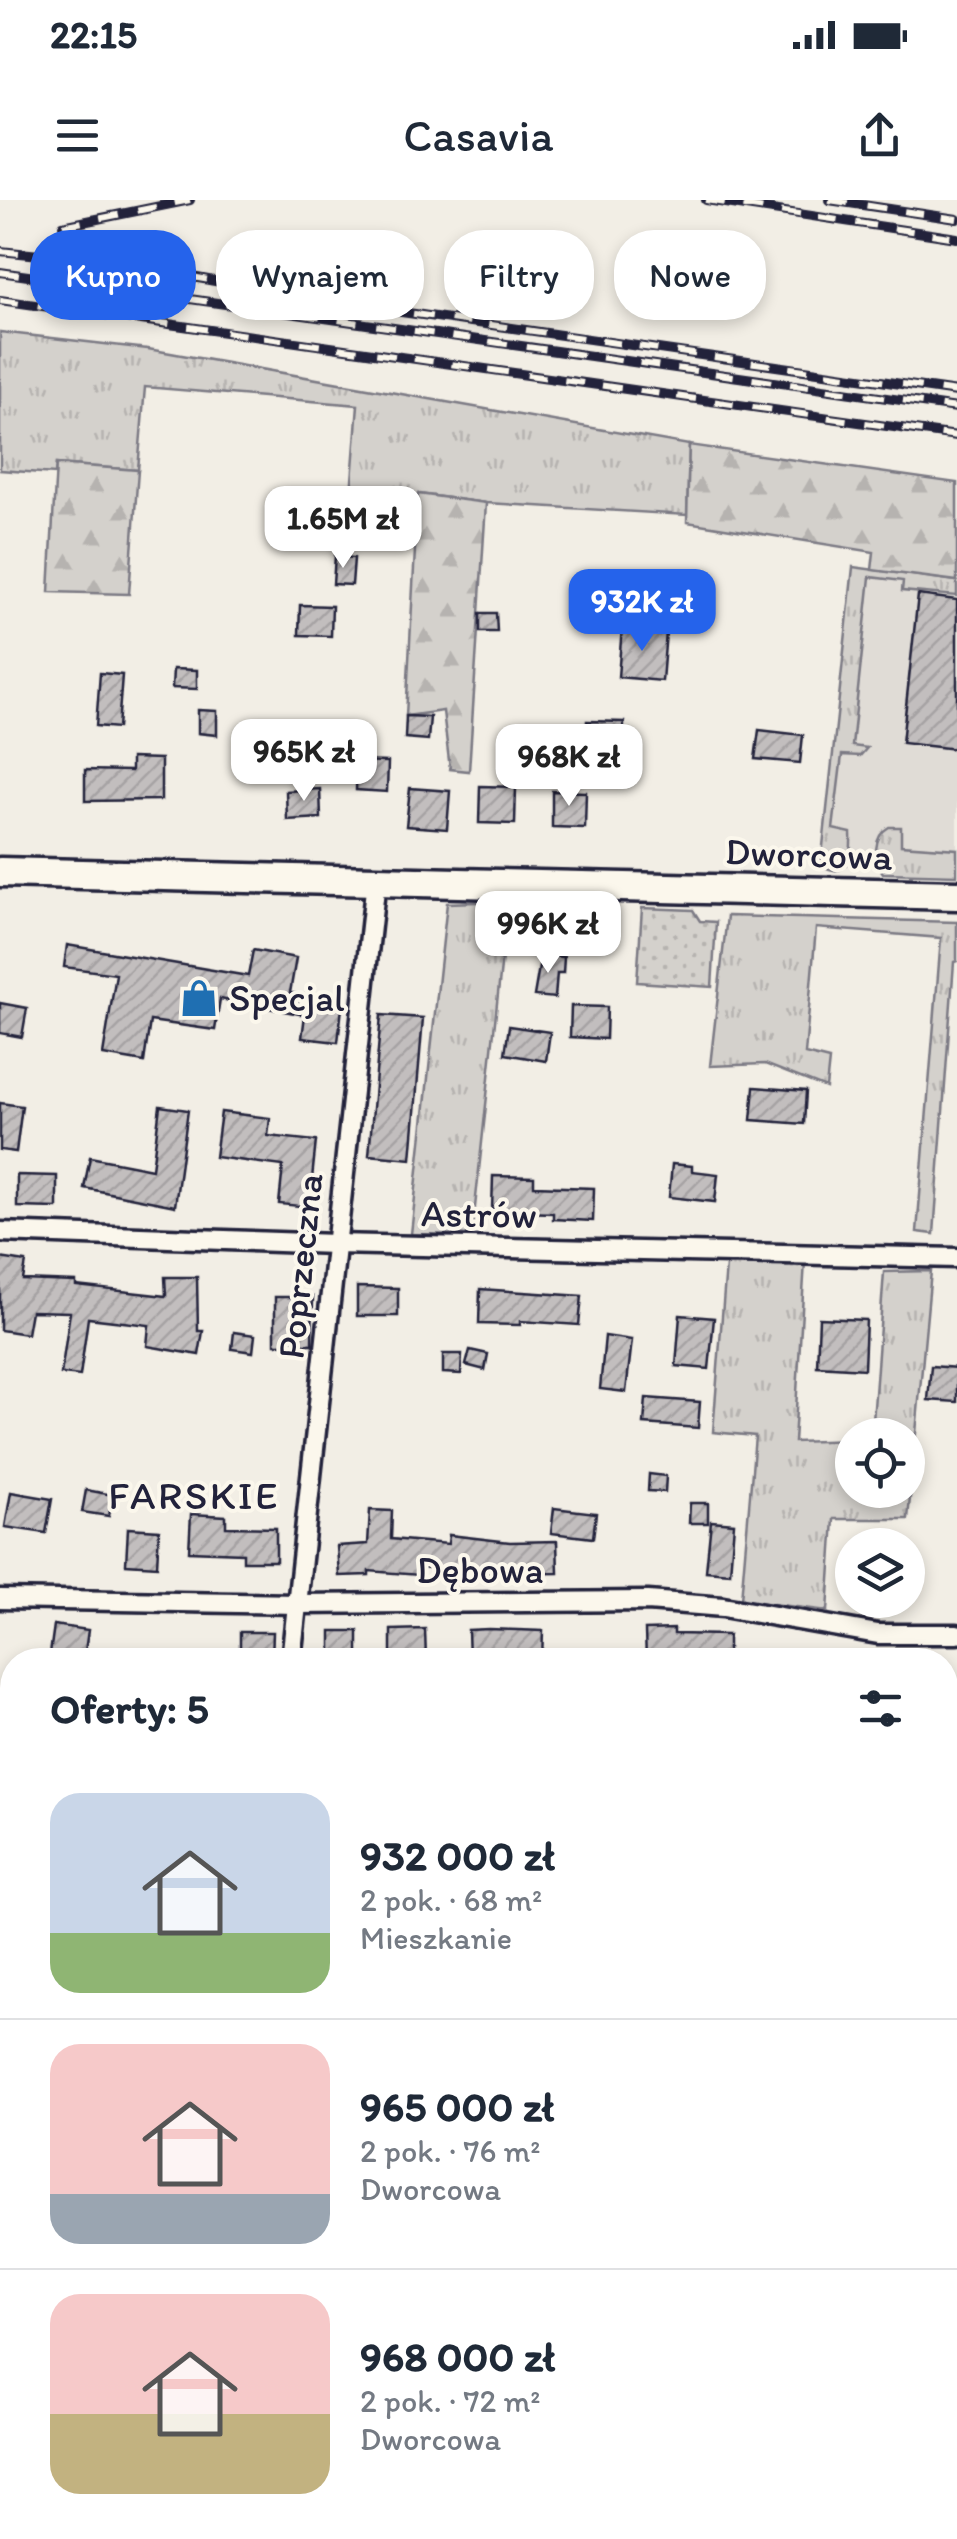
<!DOCTYPE html>
<html lang="pl">
<head>
<meta charset="utf-8">
<style>
  :root { --surface:#fff; --page:#f2f2f3; --text:#1f2937; --muted:#747a83; --line:#e0e1e3; --accent:#2563eb }
  body { margin:0; font-family:Itim,sans-serif; background:var(--page); color:var(--text); height:100vh; display:flex; flex-direction:column; font-size:38px; white-space:nowrap }
  * { box-sizing:border-box; margin:0 }
  p { font-size:32px; color:var(--muted) }
  .icon { flex:none; width:55px; height:55px; fill:none; stroke:currentColor; stroke-width:2; stroke-linecap:round; stroke-linejoin:round }
  .map { position:relative; flex:1; overflow:hidden }
  .side { position:absolute; left:0px; top:1448px; width:958px; height:892px; display:flex; flex-direction:column; background:var(--surface); border-radius:40px 40px 0 0; box-shadow:0 5px 15px #0003 }
  .side>* { flex:none }
  .guide { position:absolute; left:30px; top:30px; width:898px; height:90px; display:flex; gap:20px }
  .buttons { position:absolute; left:835px; top:1218px; display:grid; gap:20px }
  .buttons a { display:grid; place-items:center; width:90px; height:90px; border-radius:50%; background:var(--surface); box-shadow:0 5px 15px #0003; font-size:50px }
  .price { position:absolute; translate:-50% -85px; padding:0 22px; border-radius:20px; background:#fff; color:#222; font-size:32px; line-height:65px; filter:drop-shadow(0 2px 5px #0008) }
  .price::after { content:''; position:absolute; left:50%; top:60px; width:30px; height:22px; margin-left:-15px; background:inherit; clip-path:polygon(0 0,100% 0,50% 100%) }
  .price.on { background:var(--accent); color:#fff }
  ul { padding:0; list-style:none }
  li { display:flex; align-items:center; gap:30px; height:250px; padding:0 50px }
  li+li { border-top:2px solid var(--line) }
  li span { display:grid; place-items:center; flex:none; width:280px; height:200px; border-radius:30px; color:#555 }
  li>.icon { margin-inline-start:auto }
  span .icon { width:120px; height:120px; fill:#fffc; stroke-width:1 }
  li b { font-size:42px }
  h2 { display:flex; justify-content:space-between; align-items:center; height:120px; padding:0 50px; font-size:42px }
  .pill { padding:0 35px; border-radius:40px; background:var(--surface); box-shadow:0 5px 15px #0003; font-size:35px; line-height:90px }
  .pill.on { background:var(--accent); color:#fff }
  .status { display:flex; justify-content:space-between; align-items:center; height:70px; padding:0 50px; background:var(--surface); direction:ltr }
  .status svg { height:28px; fill:currentColor }
  header { display:flex; justify-content:space-between; align-items:center; height:130px; padding:0 50px; background:var(--surface); font-size:45px; font-weight:600 }
  .map>svg:first-child { display:block }
  .built { fill:#e0dcd6 }
  .grass { fill:url(#grass-tufts); stroke:#7b7a84; stroke-width:2.5 }
  .forest { fill:url(#forest-firs); stroke:#7b7a84; stroke-width:2.5 }
  .park { fill:url(#park-dots); stroke:#7b7a84; stroke-width:2.5 }
  .building { fill:url(#building-hatch); stroke:#22223b; stroke-width:2.5 }
  .lines { fill:none; stroke-linecap:round; stroke-linejoin:round }
  .minor-casing { stroke:#22223b; stroke-width:25 }
  .secondary-casing { stroke:#22223b; stroke-width:35 }
  .minor { stroke:#fbf7ec; stroke-width:18 }
  .secondary { stroke:#fbf7ec; stroke-width:28 }
  .rail-casing { stroke:#22223b; stroke-width:10 }
  .rail { stroke:#fbf7ec; stroke-width:6; stroke-dasharray:19; stroke-linecap:butt }
  .labels { text-anchor:middle; dominant-baseline:central; stroke-width:8; stroke-linejoin:round; paint-order:stroke }
  .street-label { font-size:38px; fill:#22223b; stroke:#fbf7ec }
  .poi-label { font-size:38px; fill:#22223b; stroke:#fbf7ec; text-anchor:start }
  .neighbourhood-label { font-size:40px; letter-spacing:2.5px; fill:#22223b; stroke:#fbf7ec }
</style>
</head>
<body>
<div class="status"><b>22:15</b><svg viewBox="0 0 49 12"><path d="M0 12V9h3v3zM5 12V6h3v6zM10 12V3h3v9zM15 12V0h3v12zM26 1h20v11H26zM47 4h2v5h-2z"/></svg></div>
<header><svg class="icon" aria-label="menu" viewBox="0 0 24 24"><path d="M4 6h16M4 12h16M4 18h16"/></svg>Casavia<svg class="icon" aria-label="share" viewBox="0 0 24 24"><path d="M12 15V3M7 8l5-5 5 5M5 13v7h14v-7"/></svg></header>
<div class="map">
<svg width="957" height="2339" viewBox="0 0 957 2339">
  <defs>
    <pattern id="grass-tufts" width="24" height="20" patternUnits="userSpaceOnUse" patternTransform="scale(2.5)"><rect width="24" height="20" fill="#d4d1cc"/><path d="M3 7l-1-3M5 7V3M7 7l1-3M15 17l-1-3M17 17v-4M19 17l1-3" fill="none" stroke="#b6b3b0"/></pattern>
    <pattern id="forest-firs" width="22" height="20" patternUnits="userSpaceOnUse" patternTransform="scale(2.5)"><rect width="22" height="20" fill="#d4d1cc"/><path d="M5 1l3.5 6h-7zM16 11l3.5 6h-7z" fill="#b6b3b0"/></pattern>
    <pattern id="park-dots" width="8" height="8" patternUnits="userSpaceOnUse" patternTransform="scale(2.5)"><rect width="8" height="8" fill="#d4d1cc"/><path d="M2 2h.1M6 6h.1" fill="none" stroke="#b6b3b0" stroke-width="1.8" stroke-linecap="round"/></pattern>
    <pattern id="building-hatch" width="6" height="6" patternUnits="userSpaceOnUse" patternTransform="scale(2.5)"><rect width="6" height="6" fill="#c2bebe"/><path d="M-1 1l2-2M0 6l6-6M5 7l2-2" fill="none" stroke="#a6a3a4"/></pattern>
  </defs>
  <rect width="100%" height="100%" fill="#f2eee5"/>
  <filter id="ink" filterUnits="userSpaceOnUse"><feTurbulence type="fractalNoise" baseFrequency=".01" numOctaves="2"/><feDisplacementMap in="SourceGraphic" scale="20" xChannelSelector="R" yChannelSelector="G"/><feConvolveMatrix kernelMatrix="1 2 1 2 8 2 1 2 1" color-interpolation-filters="sRGB"/></filter>
  <g filter="url(#ink)">
    <polygon class="built" points="853,367 957,381 957,669 821,665"/>
    <g class="grass">
      <polygon points="0,132 148,149 689,245 687,315 486,303 419,294 412,322 349,319 358,205 145,187 138,270 56,264 55,274 0,270"/>
      <path d="M853 367 957 381V396L902 391 903 381 870 377 852 546 867 548 860 556 842 555 833 629 851 633C852 654 848 682 821 665Z"/>
      <path d="M889 627H901V645L957 649V675L883 673C873 659 873 636 889 627Z"/>
      <polygon points="508,701 472,1035 411,1034 447,703"/>
      <polygon points="727,716 957,722 957,761 954,762 934,1034 917,1032 941,738 816,728 805,854 829,860 826,888 765,864 710,866"/>
      <polygon points="805,1061 794,1242 852,1240 852,1290 908,1290 908,1235 872,1235 884,1072 931,1071 908,1319 834,1319 828,1411 741,1400 755,1236 713,1232 726,1065"/>
    </g>
    <g class="forest">
      <polygon points="689,245 957,283 957,381 872,370 874,352 687,322"/>
      <polygon points="56,264 138,270 129,394 49,392"/>
      <polygon points="418,294 486,303 469,571 450,569 443,511 406,516"/>
    </g>
    <polygon class="park" points="642,708 693,710 700,721 716,722 712,787 637,782"/>
    <g class="building">
      <polygon points="310,67 333,71 330,91 307,87"/>
      <polygon points="335,356 354,358 352,385 333,384"/>
      <polygon points="918,395 957,400 957,549 902,543"/>
      <polygon points="300,405 332,406 331,436 299,435"/>
      <polygon points="480,413 496,413 497,432 480,432"/>
      <polygon points="622,427 666,432 662,481 618,477"/>
      <polygon points="173,469 197,470 197,489 172,488"/>
      <polygon points="100,473 122,475 118,528 96,526"/>
      <polygon points="198,510 217,511 217,535 198,533"/>
      <polygon points="406,516 430,517 428,540 405,538"/>
      <polygon points="587,521 624,522 622,581 585,580"/>
      <polygon points="278,526 300,526 300,556 277,556"/>
      <polygon points="759,530 803,535 800,563 755,559"/>
      <polygon points="131,558 161,559 161,600 85,601 85,570 131,571"/>
      <polygon points="357,561 388,562 387,592 356,590"/>
      <polygon points="480,586 516,587 515,624 479,623"/>
      <polygon points="410,588 450,591 447,629 406,626"/>
      <polygon points="320,589 321,618 287,620 286,591"/>
      <polygon points="552,591 586,592 585,628 552,627"/>
      <polygon points="67,745 248,776 253,750 296,758 290,793 343,799 338,842 302,838 305,815 220,799 215,830 150,821 144,862 103,855 116,774 64,767"/>
      <polygon points="541,755 564,757 563,773 557,773 555,798 534,796"/>
      <polygon points="0,803 27,808 22,837 0,833"/>
      <polygon points="571,806 607,807 606,839 570,837"/>
      <polygon points="381,815 423,818 411,959 369,955"/>
      <polygon points="509,826 550,832 546,861 505,854"/>
      <polygon points="754,887 806,891 804,924 751,920"/>
      <polygon points="0,903 22,906 16,952 0,950"/>
      <polygon points="160,906 188,910 175,1006 84,988 90,957 152,969"/>
      <polygon points="221,912 270,918 268,936 316,941 309,1007 279,1004 283,966 215,957"/>
      <polygon points="672,964 692,966 692,971 718,974 715,1002 669,997"/>
      <polygon points="17,975 57,976 57,1008 17,1007"/>
      <polygon points="493,976 534,977 534,986 594,988 593,1021 553,1019 553,1013 492,1011"/>
      <polygon points="0,1058 26,1062 23,1080 76,1082 76,1086 166,1096 165,1077 197,1077 198,1131 203,1131 199,1155 147,1146 149,1125 88,1118 80,1176 61,1174 70,1112 31,1111 27,1134 0,1130"/>
      <polygon points="357,1087 398,1088 398,1116 357,1116"/>
      <polygon points="480,1089 582,1096 579,1125 520,1121 520,1125 479,1124"/>
      <polygon points="275,1097 313,1097 312,1144 275,1144"/>
      <polygon points="680,1115 714,1118 709,1169 676,1166"/>
      <polygon points="819,1118 866,1120 864,1169 817,1166"/>
      <polygon points="234,1132 255,1135 253,1152 232,1149"/>
      <polygon points="605,1136 632,1140 626,1192 600,1189"/>
      <polygon points="470,1150 488,1154 485,1170 466,1165"/>
      <polygon points="443,1154 462,1154 461,1174 443,1173"/>
      <polygon points="931,1166 957,1168 957,1202 928,1200"/>
      <polygon points="646,1198 700,1202 698,1228 644,1224"/>
      <polygon points="649,1274 666,1276 665,1292 648,1291"/>
      <polygon points="86,1290 113,1295 109,1316 82,1312"/>
      <polygon points="11,1292 52,1299 46,1333 5,1327"/>
      <polygon points="690,1303 708,1303 708,1323 689,1323"/>
      <polygon points="554,1308 596,1313 593,1338 551,1333"/>
      <polygon points="370,1310 392,1311 391,1339 448,1344 449,1335 510,1342 557,1341 558,1373 492,1374 420,1367 419,1375 369,1371 369,1375 339,1376 337,1346 368,1344"/>
      <polygon points="191,1314 226,1316 226,1327 276,1328 276,1361 243,1361 243,1353 189,1351"/>
      <polygon points="711,1321 734,1323 730,1373 706,1371"/>
      <polygon points="128,1328 159,1330 157,1366 126,1364"/>
      <polygon points="54,1425 88,1430 84,1459 50,1454"/>
      <polygon points="425,1429 426,1460 391,1460 391,1430"/>
      <polygon points="489,1429 543,1431 542,1460 469,1459 468,1430"/>
      <polygon points="674,1429 674,1434 728,1435 728,1460 699,1460 699,1457 646,1460 645,1430"/>
      <rect x="331" y="1431" width="27" height="29"/>
      <polygon points="240,1432 273,1432 272,1460 240,1460"/>
    </g>
    <g class="lines">
      <g class="minor-casing">
        <g id="minor">
          <polyline points="0,1032 335,1044 957,1058"/>
          <polyline points="0,1399 297,1404 648,1401 723,1407 878,1434 957,1434"/>
          <polyline points="291,1460 376,680"/>
          <polyline points="0,1683 12,1684"/>
          <polyline points="945,1684 957,1683"/>
          <polyline points="945,1946 957,1945"/>
          <polyline points="0,1998 12,1998"/>
        </g>
      </g>
      <g class="secondary-casing">
        <polyline id="secondary" points="0,672 957,695"/>
      </g>
      <use href="#minor" class="minor"/>
      <use href="#secondary" class="secondary"/>
      <g class="rail-casing">
        <g id="rail">
          <polyline points="706,0 957,38"/>
          <polyline points="829,0 957,19"/>
          <polyline points="63,26 190,0"/>
          <polyline points="0,51 109,62 325,101 957,192"/>
          <polyline points="0,72 957,208"/>
          <polyline points="0,100 957,236"/>
        </g>
      </g>
      <use href="#rail" class="rail"/>
    </g>
  </g>
  <defs>
    <g id="shop-bare" transform="scale(3)"><path d="M-5-2.5h2.3a2.7 3.5 0 0 1 5.4 0H5L5.5 6h-11ZM-1.5-2.5h3a1.5 2.3 0 0 0-3 0Z" fill="#1f6fb2" stroke="#fbf7ec" stroke-width="2.5" paint-order="stroke"/></g>
  </defs>
  <g fill-rule="evenodd">
    <use href="#shop-bare" x="199" y="798"/>
  </g>
  <g class="labels">
    <g class="street-label">
      <text transform="translate(809 654) rotate(2)">Dworcowa</text>
      <text transform="translate(479 1014) rotate(1)">Astrów</text>
      <text transform="translate(300 1066) rotate(-84)">Poprzeczna</text>
      <text x="480" y="1370">Dębowa</text>
    </g>
    <g class="poi-label">
      <text x="229" y="798">Specjal</text>
    </g>
    <g class="neighbourhood-label">
      <text x="194" y="1295">FARSKIE</text>
    </g>
  </g>
</svg>
<div class="buttons">
<a><svg class="icon" aria-label="locate" viewBox="0 0 24 24"><circle cx="12" cy="12" r="6"/><path d="M12 2v4M12 18v4M2 12h4M18 12h4"/></svg></a>
<a><svg class="icon" aria-label="layers" viewBox="0 0 24 24"><path d="M12 4l9 5-9 5-9-5zM3 14l9 5 9-5"/></svg></a>
</div>
<b class="price" style="left:343px;top:371px">1.65M zł</b>
<b class="price on" style="left:642px;top:454px">932K zł</b>
<b class="price" style="left:304px;top:604px">965K zł</b>
<b class="price" style="left:569px;top:609px">968K zł</b>
<b class="price" style="left:548px;top:776px">996K zł</b>
<div class="guide">
<a class="pill on">Kupno</a>
<a class="pill">Wynajem</a>
<a class="pill">Filtry</a>
<a class="pill">Nowe</a>
</div>
<section class="side">
<h2>Oferty: 5<svg class="icon" aria-label="filters" viewBox="0 0 24 24"><path d="M4 7h16M4 17h16"/><circle cx="9" cy="7" r="2"/><circle cx="15" cy="17" r="2"/></svg></h2>
<ul>
<li><span style="background:linear-gradient(#c9d6e8 70%,#8fb573 0)"><svg class="icon" aria-label="home" viewBox="0 0 24 24"><path d="M3 11l9-7 9 7M6 9v11h12V9"/></svg></span><div><b>932 000 zł</b><p>2 pok. · 68 m²</p><p>Mieszkanie</p></div></li>
<li><span style="background:linear-gradient(#f6c9c9 75%,#9aa5b1 0)"><svg class="icon" aria-label="home" viewBox="0 0 24 24"><path d="M3 11l9-7 9 7M6 9v11h12V9"/></svg></span><div><b>965 000 zł</b><p>2 pok. · 76 m²</p><p>Dworcowa</p></div></li>
<li><span style="background:linear-gradient(#f6c9c9 60%,#c2b280 0)"><svg class="icon" aria-label="home" viewBox="0 0 24 24"><path d="M3 11l9-7 9 7M6 9v11h12V9"/></svg></span><div><b>968 000 zł</b><p>2 pok. · 72 m²</p><p>Dworcowa</p></div></li>
</ul>
</section>
</div>
</body>
</html>
